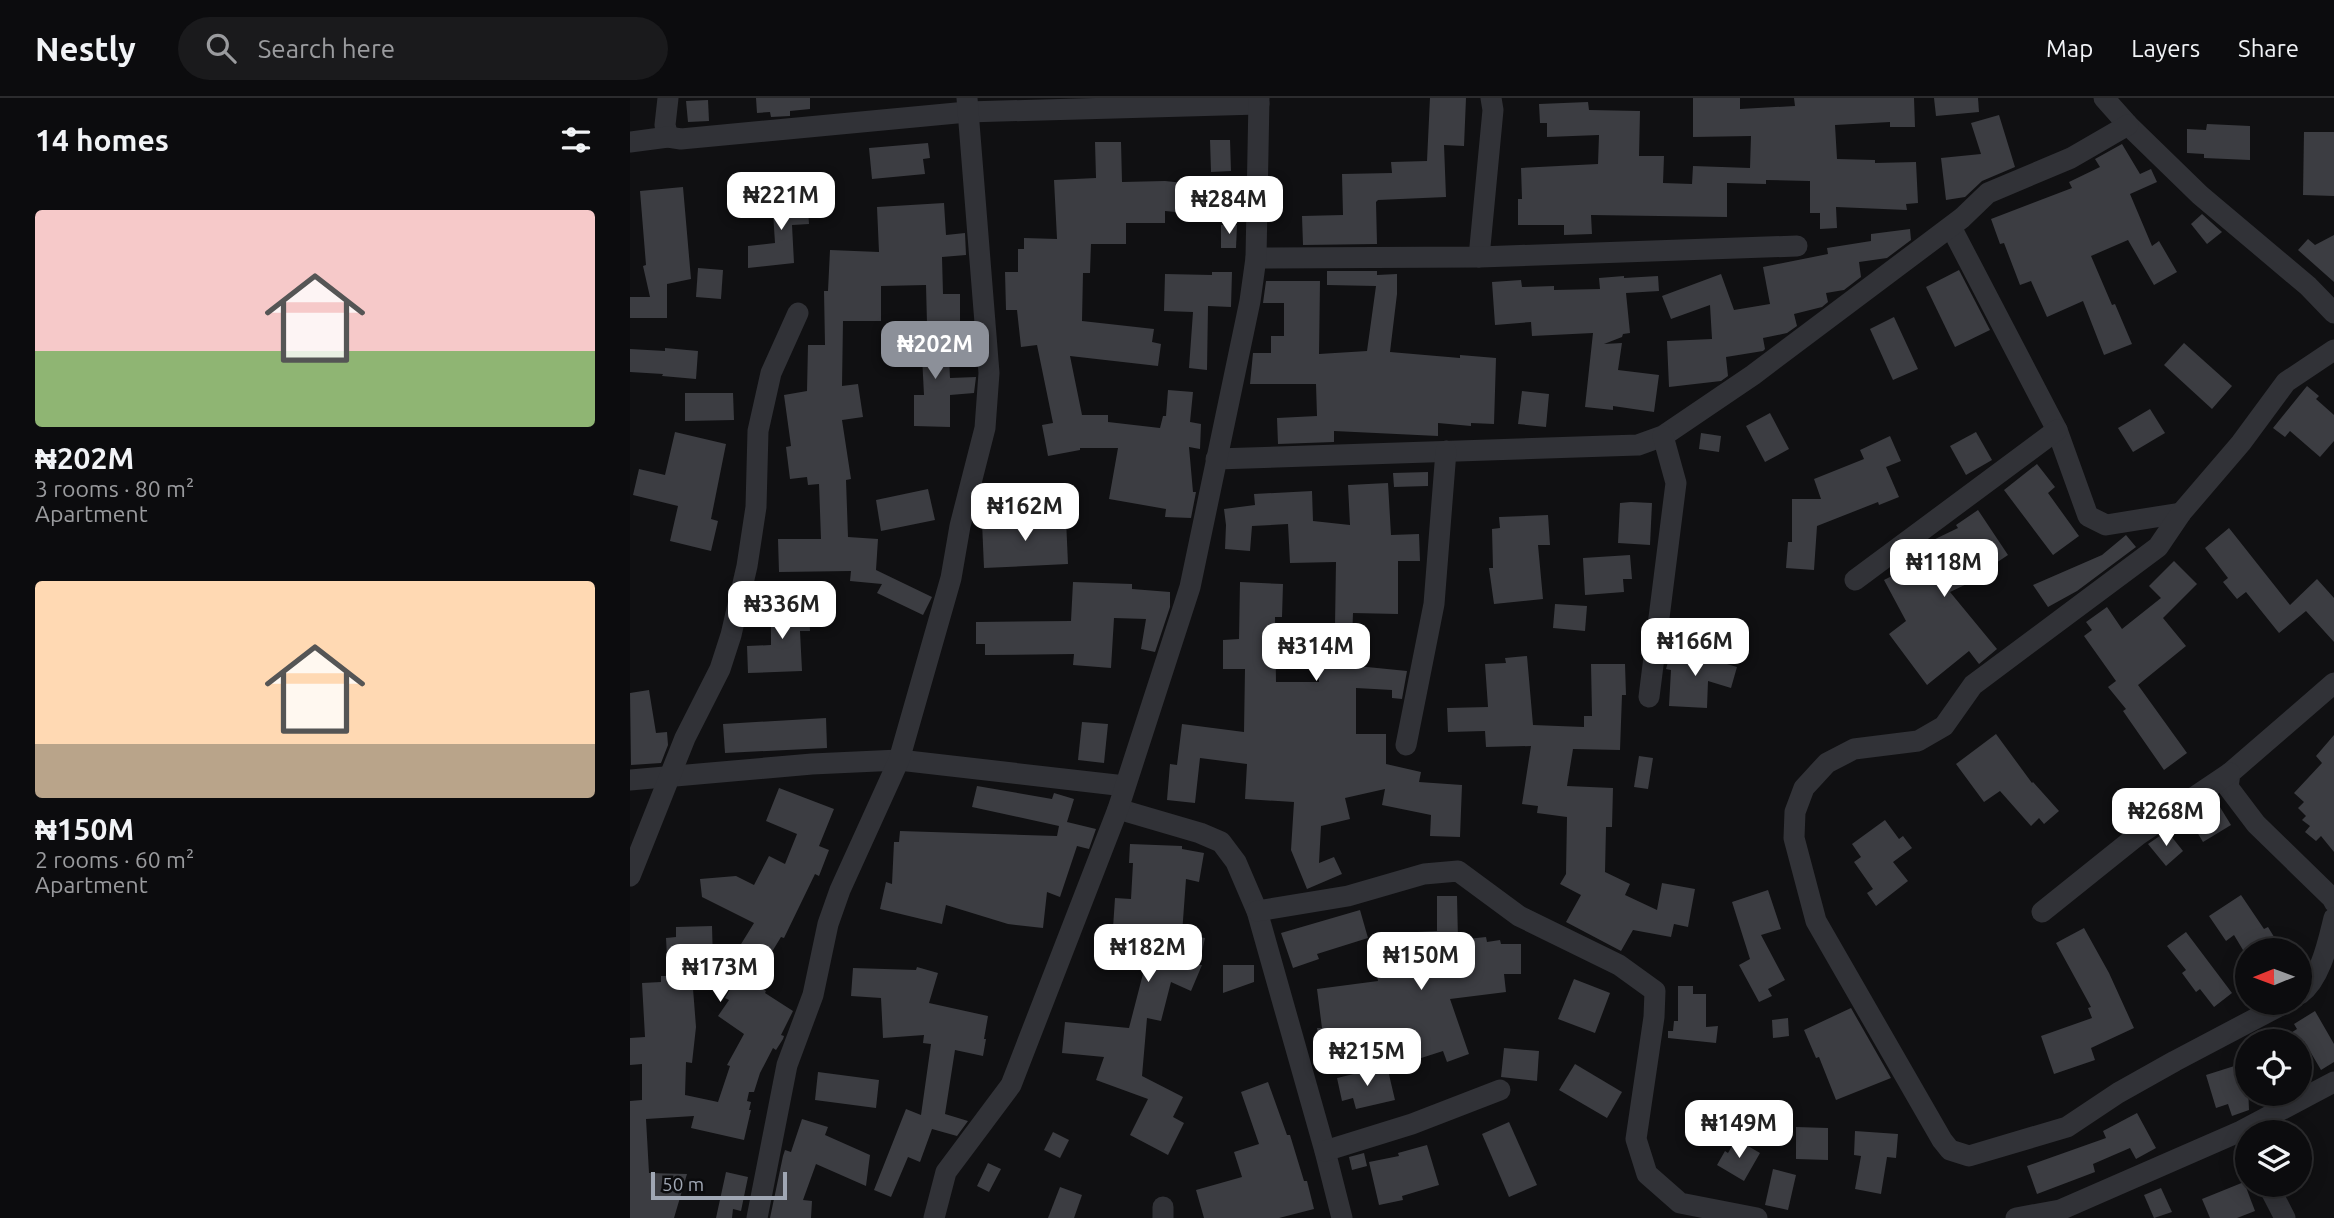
<!DOCTYPE html>
<html lang="en">
<head>
<meta charset="utf-8">
<style>
  :root { --surface:#0c0c0e; --page:#1a1a1c; --text:#f1f3f6; --muted:#9a9b9e; --line:#2c2c2e; --accent:#8c9099 }
  body { margin:0; font-family:Ubuntu,sans-serif; background:var(--page); color:var(--text); height:100vh; display:flex; flex-direction:column; font-size:26px; white-space:nowrap }
  * { box-sizing:border-box; margin:0 }
  p { font-size:23px; color:var(--muted) }
  .icon { flex:none; width:38px; height:38px; fill:none; stroke:currentColor; stroke-width:2; stroke-linecap:round; stroke-linejoin:round }
  .map { position:relative; flex:1; overflow:hidden }
  .side { display:flex; flex-direction:column; background:var(--surface); width:630px }
  .side>* { flex:none }
  .needle { width:46px; rotate:269deg }
  .buttons { position:absolute; left:1605px; top:840px; display:grid; gap:14px }
  .buttons a { display:grid; place-items:center; width:77px; height:77px; border-radius:50%; background:var(--surface); box-shadow:0 4px 18px #0003,0 0 0 2px var(--line); font-size:35px }
  .scale { position:absolute; left:21px; bottom:18px; width:136px; box-sizing:border-box; padding-left:7px; border:4px solid #a0a7b4; border-top:0; font-size:19px; line-height:24px; white-space:nowrap; color:#a0a7b4; -webkit-text-stroke:5px #0b0b0d; paint-order:stroke }
  .price { position:absolute; translate:-50% -60px; padding:0 16px; border-radius:14px; background:#fff; color:#222; font-size:23px; line-height:46px; filter:drop-shadow(0 2px 4px #0008) }
  .price::after { content:''; position:absolute; left:50%; top:42px; width:21px; height:16px; margin-left:-10px; background:inherit; clip-path:polygon(0 0,100% 0,50% 100%) }
  .price.selected { background:var(--accent); color:#fff }
  ul { padding:0; list-style:none }
  li { display:grid; align-content:center; gap:14px; height:371px; padding:0 35px }
  li span { display:grid; place-items:center; height:217px; border-radius:7px; color:#555 }
  li>.icon { margin-inline-start:auto }
  span .icon { width:126px; height:126px; fill:#fffc; stroke-width:1 }
  li b { font-size:30px }
  h2 { display:flex; justify-content:space-between; align-items:center; height:84px; padding:0 35px; font-size:30px }
  header { display:flex; align-items:center; gap:42px; box-sizing:border-box; height:98px; padding:0 35px; background:var(--surface); border-bottom:2px solid var(--line) }
  header strong { font-size:33px }
  nav { display:flex; gap:38px; margin-inline-start:auto; font-size:24px }
  .search { width:490px; height:63px; background:var(--page); display:flex; align-items:center; gap:18px; box-sizing:border-box; padding:0 24px; border-radius:38px; color:var(--muted); font-size:26px }
  main { display:flex; flex:1; min-height:0 }
  .map>svg:first-child { display:block }
  .building { fill:#3c3d42 }
  .lines { fill:none; stroke-linecap:round; stroke-linejoin:round }
  .street { stroke:#313237; stroke-width:21 }
</style>
</head>
<body>
<header>
<strong>Nestly</strong>
<div class="search"><svg class="icon" aria-label="search" viewBox="0 0 24 24"><circle cx="10" cy="10" r="6"/><path d="M15 15l6 6"/></svg>Search here</div>
<nav><a>Map</a><a>Layers</a><a>Share</a></nav>
</header>
<main>
<section class="side">
<h2>14 homes<svg class="icon" aria-label="filters" viewBox="0 0 24 24"><path d="M4 7h16M4 17h16"/><circle cx="9" cy="7" r="2"/><circle cx="15" cy="17" r="2"/></svg></h2>
<ul>
<li><span style="background:linear-gradient(#f6c9c9 65%,#8fb573 0)"><svg class="icon" aria-label="home" viewBox="0 0 24 24"><path d="M3 11l9-7 9 7M6 9v11h12V9"/></svg></span><div><b>₦202M</b><p>3 rooms · 80 m²</p><p>Apartment</p></div></li>
<li><span style="background:linear-gradient(#ffd9b3 75%,#b9a48a 0)"><svg class="icon" aria-label="home" viewBox="0 0 24 24"><path d="M3 11l9-7 9 7M6 9v11h12V9"/></svg></span><div><b>₦150M</b><p>2 rooms · 60 m²</p><p>Apartment</p></div></li>
</ul>
</section>
<div class="map">
<svg width="1704" height="1120" viewBox="0 0 1704 1120">
  <rect width="100%" height="100%" fill="#101012"/>
  <g class="building">
    <polygon points="126,0 180,0 180,11 160,13 160,18 141,19 140,14 127,15"/>
    <polygon points="800,0 836,0 834,48 814,47 816,99 748,102 746,104 747,146 673,147 672,118 713,117 712,76 762,75 761,64 797,63"/>
    <polygon points="1063,0 1110,0 1110,11 1165,8 1164,0 1284,0 1285,29 1260,29 1260,24 1205,27 1207,61 1245,62 1245,65 1286,64 1288,105 1276,106 1277,112 1206,109 1207,130 1190,131 1190,115 1180,115 1180,83 1136,82 1136,86 1097,85 1097,119 961,117 962,136 934,137 934,127 888,127 888,101 892,101 891,70 968,66 969,37 917,39 917,25 910,25 909,6 958,4 959,12 1010,13 1009,58 1034,58 1033,85 1062,86 1063,68 1120,70 1121,38 1063,39"/>
    <polygon points="1304,0 1348,0 1349,14 1306,18"/>
    <polygon points="78,2 79,23 58,24 56,3"/>
    <polygon points="1369,17 1385,69 1352,83 1335,99 1316,102 1311,60 1351,56 1341,25"/>
    <polygon points="1577,26 1620,28 1620,62 1574,60 1574,56 1557,55 1557,31 1576,32"/>
    <polygon points="1674,34 1704,34 1704,98 1673,97"/>
    <polygon points="580,42 600,42 601,73 581,74"/>
    <polygon points="465,44 491,44 492,84 535,83 592,89 590,118 535,113 535,125 496,125 496,146 461,146 460,175 453,175 452,223 524,231 522,244 531,246 528,268 440,258 452,317 478,317 478,324 530,330 533,318 536,318 538,292 563,294 560,324 571,326 570,351 559,349 563,394 566,394 561,420 535,419 536,411 479,401 488,350 450,350 450,352 418,358 412,327 423,325 407,247 391,249 387,212 376,212 375,174 388,174 388,151 394,151 394,140 427,141 424,82 466,80"/>
    <polygon points="298,45 300,60 293,61 295,76 242,81 239,50"/>
    <polygon points="1492,46 1510,76 1521,71 1527,84 1500,96 1522,148 1529,143 1547,174 1524,187 1498,142 1461,158 1482,207 1485,206 1502,246 1474,257 1453,203 1417,219 1401,183 1390,187 1374,145 1370,146 1361,121 1442,90 1439,84 1470,69 1465,61"/>
    <polygon points="53,89 61,181 37,186 37,220 0,220 0,199 20,199 13,168 16,167 10,93"/>
    <polygon points="177,96 179,126 162,127 164,165 118,170 118,148 145,145 142,98"/>
    <polygon points="314,105 316,137 335,135 336,157 312,159 313,196 330,196 330,225 297,226 296,187 251,188 251,223 213,223 212,288 228,286 233,319 212,322 221,381 216,382 218,439 248,441 246,472 302,499 293,517 247,495 252,486 220,483 221,473 149,474 148,441 191,441 189,386 178,387 177,379 160,381 156,349 161,348 154,297 177,293 178,247 195,247 194,193 198,193 200,152 249,154 247,109"/>
    <polygon points="1572,116 1592,134 1577,146 1561,126"/>
    <polygon points="591,127 607,127 606,150 591,150"/>
    <polygon points="1280,131 1281,142 1257,160 1229,164 1231,179 1214,192 1196,195 1198,204 1192,209 1164,216 1167,228 1157,235 1133,240 1135,251 1133,253 1096,259 1098,278 1091,283 1039,289 1037,243 1082,241 1080,207 1041,221 1032,198 1091,176 1104,212 1140,206 1133,169 1198,156 1197,150 1241,143 1241,136"/>
    <polygon points="1704,137 1704,184 1668,152 1678,141 1685,147"/>
    <polygon points="68,170 93,172 91,201 66,199"/>
    <polygon points="1329,172 1360,232 1325,249 1296,189"/>
    <polygon points="697,173 747,173 747,177 767,176 767,196 760,254 830,260 830,257 866,260 864,326 841,325 841,328 808,325 808,338 704,333 704,344 648,346 647,320 687,318 686,286 620,286 623,255 641,255 641,238 654,238 654,205 633,205 636,183 690,183 689,256 737,253 746,188 697,187"/>
    <polygon points="582,174 602,174 601,209 578,208 577,272 559,270 563,214 534,213 535,176 582,177"/>
    <polygon points="994,178 994,180 1028,178 1029,193 996,195 1000,235 993,236 992,239 974,246 992,245 988,272 1029,277 1024,314 983,308 983,312 955,309 963,235 902,238 901,224 865,227 862,184 891,182 892,189 924,188 924,192 970,191 969,180"/>
    <polygon points="1264,219 1288,271 1263,282 1240,231"/>
    <polygon points="310,236 312,259 319,259 320,280 346,279 344,295 320,297 320,329 284,328 284,297 294,297 292,258 273,259 271,239"/>
    <polygon points="1554,245 1602,288 1582,311 1534,267"/>
    <polygon points="35,250 68,253 66,281 32,278 33,276 0,274 0,251 35,253"/>
    <polygon points="1677,288 1689,298 1686,301 1704,317 1704,343 1690,359 1660,333 1655,339 1643,330"/>
    <polygon points="892,293 919,296 916,329 888,326"/>
    <polygon points="55,295 103,295 104,322 55,323"/>
    <polygon points="1520,311 1535,335 1503,354 1488,330"/>
    <polygon points="1140,315 1159,351 1135,364 1116,328"/>
    <polygon points="45,334 96,346 81,421 88,423 81,453 40,443 48,408 3,397 9,371 35,377"/>
    <polygon points="1346,334 1362,362 1336,377 1320,348"/>
    <polygon points="1071,335 1091,338 1089,354 1069,351"/>
    <polygon points="1260,338 1271,363 1256,369 1269,399 1249,407 1248,404 1187,428 1184,472 1156,470 1158,444 1162,444 1162,401 1191,401 1184,381 1234,361 1230,352"/>
    <polygon points="1407,366 1425,389 1418,395 1449,438 1423,457 1374,392"/>
    <polygon points="798,374 798,388 764,389 763,375"/>
    <polygon points="758,385 761,437 789,436 790,463 768,463 768,516 723,515 722,543 728,543 727,568 777,573 772,601 762,600 762,592 726,590 726,636 756,636 756,666 791,674 789,684 832,687 830,739 800,738 801,717 752,707 755,691 715,700 720,721 691,728 689,765 704,759 712,776 677,791 661,752 664,704 615,701 617,666 570,660 565,705 537,702 540,666 547,667 552,626 614,634 615,571 593,571 593,542 609,541 610,484 653,486 652,519 645,519 646,584 689,584 689,574 692,574 693,528 705,528 706,464 660,465 658,426 622,428 620,453 595,451 596,427 594,411 625,407 624,396 682,393 683,423 720,427 718,387"/>
    <polygon points="298,391 305,422 251,433 246,402"/>
    <polygon points="1001,404 1022,405 1020,447 988,445 990,405"/>
    <polygon points="1348,412 1378,457 1342,481 1343,483 1320,494 1367,551 1349,566 1339,553 1297,587 1259,536 1276,523 1254,482 1303,457 1297,445 1328,430 1326,427"/>
    <polygon points="918,417 920,447 908,447 913,501 864,506 859,470 863,470 862,431 870,430 869,419"/>
    <polygon points="436,421 438,466 354,470 352,424"/>
    <polygon points="1599,430 1660,507 1687,481 1704,500 1704,544 1676,513 1649,535 1616,494 1607,501 1593,484 1598,480 1575,450"/>
    <polygon points="1496,437 1506,449 1447,493 1418,509 1403,487 1472,457"/>
    <polygon points="1000,457 1002,481 993,481 994,494 955,497 953,460"/>
    <polygon points="1544,463 1567,486 1533,520 1556,548 1508,587 1557,655 1534,672 1493,613 1496,611 1478,589 1486,583 1454,538 1462,532 1456,524 1477,509 1492,531 1531,500 1519,488"/>
    <polygon points="443,484 502,486 502,491 540,494 540,509 525,554 511,551 516,521 484,520 481,570 443,567 444,556 355,557 355,546 346,546 346,524 441,523"/>
    <polygon points="925,506 957,508 955,533 923,530"/>
    <polygon points="141,507 179,507 180,533 170,533 172,573 118,575 117,548 141,547"/>
    <polygon points="1042,550 1107,569 1101,590 1078,583 1077,610 1039,608 1041,572 1036,571"/>
    <polygon points="897,558 903,627 954,629 954,618 962,618 961,566 995,566 996,597 992,597 990,652 943,651 937,688 983,690 982,729 976,729 975,774 1000,786 995,797 1027,812 1032,785 1065,791 1058,829 1044,826 1041,839 1003,832 991,853 936,824 951,797 930,786 936,776 937,719 907,715 908,708 892,706 901,648 856,649 855,633 818,634 817,610 858,609 855,566 876,565 875,560"/>
    <polygon points="19,592 26,635 37,634 38,647 31,665 1,667 0,595"/>
    <polygon points="196,620 197,650 95,655 93,626"/>
    <polygon points="452,624 478,626 474,665 448,662"/>
    <polygon points="1366,636 1402,685 1403,684 1429,713 1414,726 1409,720 1401,728 1370,693 1354,704 1326,666"/>
    <polygon points="1704,637 1704,754 1691,738 1686,743 1675,734 1680,728 1672,722 1676,718 1668,710 1674,704 1664,695 1692,665 1686,658"/>
    <polygon points="1009,658 1023,660 1018,691 1004,689"/>
    <polygon points="347,688 422,701 424,695 444,701 437,724 466,731 459,751 447,748 430,799 417,794 413,830 378,826 316,807 312,826 250,811 256,784 262,786 264,744 269,744 270,733 427,738 429,728 342,709"/>
    <polygon points="149,690 204,711 189,748 199,752 189,778 185,776 154,840 151,839 123,885 136,893 135,895 163,913 151,937 154,938 153,941 146,952 143,950 130,975 124,994 119,994 117,1003 121,1004 119,1012 121,1012 114,1042 61,1030 64,1018 16,1021 19,1075 57,1076 44,1120 0,1120 0,1003 12,1002 12,966 0,967 0,940 15,939 12,885 31,884 31,878 38,878 36,840 46,839 46,829 82,828 83,864 61,865 66,929 62,965 56,964 55,997 88,1004 100,968 97,967 114,936 88,918 99,902 95,900 117,863 100,864 124,825 72,799 70,781 106,778 124,787 139,758 155,766 167,736 136,723"/>
    <polygon points="1585,701 1601,727 1573,744 1558,719"/>
    <polygon points="1255,722 1269,741 1273,738 1282,750 1263,764 1278,783 1246,808 1237,795 1243,791 1224,764 1231,759 1222,746"/>
    <polygon points="1537,733 1553,753 1536,768 1518,746"/>
    <polygon points="500,746 552,748 552,751 574,755 569,784 556,781 552,836 575,840 569,867 572,867 561,893 541,884 531,923 517,920 512,978 553,999 543,1019 554,1025 538,1057 500,1037 518,1001 466,982 474,959 432,955 435,924 499,930 515,868 511,867 516,833 483,830 485,800 501,801 503,765 499,765"/>
    <polygon points="1138,792 1151,831 1131,837 1155,882 1138,891 1142,898 1129,904 1109,867 1120,861 1102,804"/>
    <polygon points="1611,797 1634,831 1638,829 1652,852 1613,852 1604,837 1596,843 1579,818"/>
    <polygon points="807,798 827,798 828,842 856,839 857,844 870,842 871,846 891,846 891,876 874,876 876,894 820,901 839,956 817,964 813,953 785,962 776,935 690,949 687,930 692,930 687,891 748,883 747,878 789,869 787,834 807,833"/>
    <polygon points="730,812 738,840 687,856 689,861 663,870 651,835"/>
    <polygon points="1454,830 1479,875 1504,930 1461,950 1465,962 1424,976 1411,938 1462,920 1458,910 1461,909 1426,845"/>
    <polygon points="1556,834 1602,895 1584,909 1570,891 1566,894 1552,875 1556,872 1537,848"/>
    <polygon points="593,867 624,867 624,884 593,895"/>
    <polygon points="287,869 308,875 299,905 358,918 354,941 356,941 353,958 325,952 315,1016 338,1023 327,1038 302,1031 290,1064 278,1059 261,1099 244,1092 276,1011 291,1017 301,946 293,945 294,937 253,940 251,900 221,898 223,870 286,872"/>
    <polygon points="944,881 980,895 965,935 928,921"/>
    <polygon points="1048,888 1063,888 1063,896 1076,896 1076,929 1088,928 1086,945 1038,940 1038,933 1043,933 1044,923 1048,923"/>
    <polygon points="1221,910 1261,980 1206,1002 1189,959 1186,960 1174,932"/>
    <polygon points="1685,913 1704,946 1704,964 1691,972 1674,943 1648,943 1667,931 1664,926"/>
    <polygon points="1158,920 1159,938 1143,940 1142,922"/>
    <polygon points="874,950 909,953 907,983 871,979"/>
    <polygon points="1617,964 1619,1012 1602,1018 1598,1006 1586,1010 1576,977"/>
    <polygon points="945,966 992,994 977,1020 929,992"/>
    <polygon points="757,968 765,1002 726,1011 723,1000 712,1003 707,980"/>
    <polygon points="188,974 249,982 246,1010 185,1002"/>
    <polygon points="638,984 657,1037 660,1037 674,1083 677,1083 684,1111 649,1120 574,1120 566,1092 612,1079 604,1054 629,1046 611,994"/>
    <polygon points="1507,1015 1526,1050 1506,1061 1500,1050 1463,1066 1465,1074 1407,1096 1397,1068 1476,1040 1473,1033"/>
    <polygon points="172,1021 198,1029 195,1037 240,1057 236,1088 186,1066 173,1102 182,1103 181,1120 140,1120 153,1058 155,1052 161,1054"/>
    <polygon points="879,1024 907,1087 879,1099 852,1036"/>
    <polygon points="1166,1029 1198,1030 1198,1062 1166,1061"/>
    <polygon points="1225,1033 1268,1036 1266,1060 1257,1059 1251,1096 1225,1091 1231,1058 1224,1057"/>
    <polygon points="423,1034 439,1042 430,1060 414,1052"/>
    <polygon points="1106,1041 1130,1055 1114,1083 1087,1067 1095,1053 1098,1055"/>
    <polygon points="797,1047 809,1087 772,1098 773,1102 749,1107 739,1064 769,1058 768,1055"/>
    <polygon points="734,1055 737,1068 722,1072 719,1059"/>
    <polygon points="358,1065 371,1071 359,1094 347,1088"/>
    <polygon points="1143,1071 1166,1077 1158,1112 1135,1107"/>
    <polygon points="96,1074 118,1079 111,1113 103,1111 102,1120 86,1120"/>
    <polygon points="1614,1084 1625,1113 1607,1120 1580,1120 1572,1101"/>
    <polygon points="430,1089 452,1097 444,1120 418,1120"/>
    <polygon points="1531,1090 1542,1114 1524,1120 1514,1097"/>
  </g>
  <g class="lines">
    <g class="street">
      <polyline points="38,0 35,27 38,39"/>
      <polyline points="1474,0 1498,27 1570,97 1678,188 1704,215"/>
      <polyline points="0,44 38,39 51,41 337,14 629,6"/>
      <polyline points="1321,129 1427,332 1458,418 1476,427 1551,415"/>
      <polyline points="849,159 863,12 861,0"/>
      <polyline points="626,160 849,159 1167,148"/>
      <polyline points="586,361 1008,347 1033,338 1123,277 1332,120 1358,95 1441,60 1498,27"/>
      <polyline points="1225,482 1427,332"/>
      <polyline points="1704,585 1600,675 1598,689 1626,726 1703,801 1704,804"/>
      <polyline points="1019,599 1046,385 1033,338"/>
      <polyline points="776,647 804,506 816,353"/>
      <polyline points="0,682 182,666 269,662 495,688"/>
      <polyline points="488,711 570,735 591,744 606,764 627,813 695,1053 712,1120"/>
      <polyline points="0,778 55,640 90,571 101,537 117,468 126,409 128,333 141,275 168,215"/>
      <polyline points="627,813 718,798 794,776 828,773 889,818 989,867 1025,893 1024,919 1006,1041 1017,1076 1050,1105 1127,1120"/>
      <polyline points="1412,814 1508,737 1600,675"/>
      <path d="M1670 896C1691 880 1698 844 1704 820"/>
      <polyline points="1655,905 1545,963 1488,995 1437,1029 1339,1058 1320,1052 1312,1042 1186,823 1164,740 1165,714 1174,690 1197,665 1224,651 1288,643 1314,628 1343,587 1528,449 1551,415 1611,345 1656,284 1704,252"/>
      <polyline points="695,1053 782,1026 870,992"/>
      <polyline points="1638,1087 1655,1120"/>
      <polyline points="533,1109 533,1120"/>
      <polyline points="127,1120 157,967 183,897 198,826 210,792 269,662 321,480 330,428 355,330 359,275 337,0"/>
      <polyline points="304,1120 316,1074 381,987 488,711 560,489 620,203 626,160 629,0"/>
      <polyline points="1386,1120 1430,1112 1611,1033 1704,984"/>
    </g>
  </g>
</svg>
<div class="buttons">
<a><svg class="needle" viewBox="-14 -14 28 28"><path d="M0-13l5 13h-10z" fill="#e53935"/><path d="M0 13l5-13h-10z" fill="#9a9b9e"/></svg></a>
<a><svg class="icon" aria-label="locate" viewBox="0 0 24 24"><circle cx="12" cy="12" r="6"/><path d="M12 2v4M12 18v4M2 12h4M18 12h4"/></svg></a>
<a><svg class="icon" aria-label="layers" viewBox="0 0 24 24"><path d="M12 4l9 5-9 5-9-5zM3 14l9 5 9-5"/></svg></a>
</div>
<div class="scale">50 m</div>
<b class="price" style="left:151px;top:134px">₦221M</b>
<b class="price" style="left:599px;top:138px">₦284M</b>
<b class="price selected" style="left:305px;top:283px">₦202M</b>
<b class="price" style="left:395px;top:445px">₦162M</b>
<b class="price" style="left:1314px;top:501px">₦118M</b>
<b class="price" style="left:152px;top:543px">₦336M</b>
<b class="price" style="left:1065px;top:580px">₦166M</b>
<b class="price" style="left:686px;top:585px">₦314M</b>
<b class="price" style="left:1536px;top:750px">₦268M</b>
<b class="price" style="left:518px;top:886px">₦182M</b>
<b class="price" style="left:791px;top:894px">₦150M</b>
<b class="price" style="left:90px;top:906px">₦173M</b>
<b class="price" style="left:737px;top:990px">₦215M</b>
<b class="price" style="left:1109px;top:1062px">₦149M</b>
</div>
</main>
</body>
</html>
